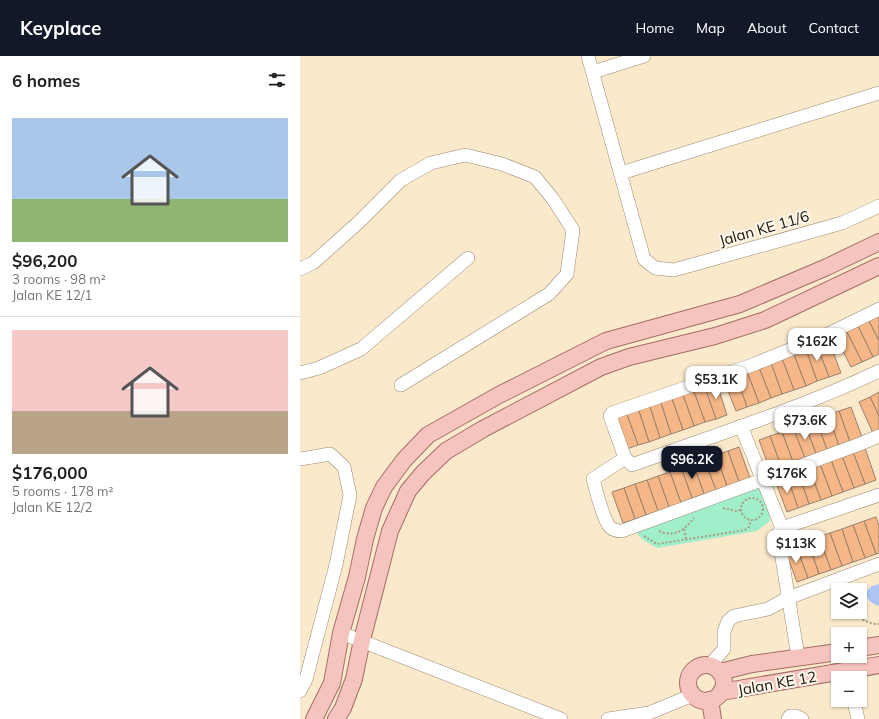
<!DOCTYPE html>
<html lang="en">
<head>
<meta charset="utf-8">
<style>
  :root { --surface:#fff; --page:#f2f2f2; --text:#202124; --muted:#757577; --line:#e0e0e0; --accent:#111827 }
  body { margin:0; font-family:Mulish,sans-serif; background:var(--page); color:var(--text); height:100vh; display:flex; flex-direction:column; font-size:15px; white-space:nowrap }
  * { box-sizing:border-box; margin:0 }
  p { font-size:13px; color:var(--muted) }
  .icon { flex:none; width:22px; height:22px; fill:none; stroke:currentColor; stroke-width:2; stroke-linecap:round; stroke-linejoin:round }
  .map { position:relative; flex:1; overflow:hidden }
  .sheet { display:flex; flex-direction:column; background:var(--surface); width:300px }
  .sheet>* { flex:none }
  .tools { position:absolute; left:531px; top:527px; display:grid; gap:8px }
  .tools a { display:grid; place-items:center; width:36px; height:36px; border-radius:0px; background:var(--surface); box-shadow:0 1px 3px #0004; font-size:20px }
  .price { position:absolute; translate:-50% -34px; padding:0 9px; border-radius:8px; background:#fff; color:#222; font-size:13px; line-height:26px; filter:drop-shadow(0 1px 2px #0008) }
  .price::after { content:''; position:absolute; left:50%; top:24px; width:12px; height:9px; margin-left:-6px; background:inherit; clip-path:polygon(0 0,100% 0,50% 100%) }
  .price.current { background:var(--accent); color:#fff }
  ul { padding:0; list-style:none }
  li { display:grid; align-content:center; gap:8px; height:212px; padding:0 12px }
  li+li { border-top:1px solid var(--line) }
  li span { display:grid; place-items:center; height:124px; border-radius:0px; color:#555 }
  li>.icon { margin-inline-start:auto }
  span .icon { width:72px; height:72px; fill:#fffc; stroke-width:1 }
  li b { font-size:17px }
  h2 { display:flex; justify-content:space-between; align-items:center; height:48px; padding:0 12px; font-size:17px }
  header { display:flex; align-items:center; gap:24px; box-sizing:border-box; height:56px; padding:0 20px; background:var(--accent); color:#fff }
  header strong { font-size:19px }
  nav { display:flex; gap:22px; margin-inline-start:auto; font-size:14px }
  main { display:flex; flex:1; min-height:0 }
  .map>svg:first-child { display:block }
  .green { fill:#a1efca }
  .water { fill:#aec5f4 }
  .building { fill:#f5b787; stroke:#9a806c }
  .lines { fill:none; stroke-linecap:round; stroke-linejoin:round }
  .minor-casing { stroke:#9a896f; stroke-width:14 }
  .major-casing { stroke:#a56d64; stroke-width:18 }
  .path { stroke:#a99c85; stroke-width:2; stroke-dasharray:2 2; stroke-linecap:butt }
  .minor { stroke:#fff; stroke-width:13 }
  .major { stroke:#f6c4bf; stroke-width:16 }
  .labels { text-anchor:middle; dominant-baseline:central; stroke-width:4; stroke-linejoin:round; paint-order:stroke }
  .street-label { font-size:15px; fill:#1a1409; stroke:#fff8ec }
</style>
</head>
<body>
<header>
<strong>Keyplace</strong>
<nav><a>Home</a><a>Map</a><a>About</a><a>Contact</a></nav>
</header>
<main>
<section class="sheet">
<h2>6 homes<svg class="icon" aria-label="filters" viewBox="0 0 24 24"><path d="M4 7h16M4 17h16"/><circle cx="9" cy="7" r="2"/><circle cx="15" cy="17" r="2"/></svg></h2>
<ul>
<li><span style="background:linear-gradient(#a9c7e8 65%,#8fb573 0)"><svg class="icon" aria-label="home" viewBox="0 0 24 24"><path d="M3 11l9-7 9 7M6 9v11h12V9"/></svg></span><div><b>$96,200</b><p>3 rooms · 98 m²</p><p>Jalan KE 12/1</p></div></li>
<li><span style="background:linear-gradient(#f6c9c9 65%,#b9a48a 0)"><svg class="icon" aria-label="home" viewBox="0 0 24 24"><path d="M3 11l9-7 9 7M6 9v11h12V9"/></svg></span><div><b>$176,000</b><p>5 rooms · 178 m²</p><p>Jalan KE 12/2</p></div></li>
</ul>
</section>
<div class="map">
<svg width="579" height="663" viewBox="0 0 579 663">
  <rect width="100%" height="100%" fill="#fbe9cc"/>
  <path class="green" d="M459 427 468 451 470 465 457 475 357 492C348 487 339 483 335 473Z"/>
  <path class="water" d="M579 528V550C571 547 567 545 566 536L572 530Z"/>
  <g class="building">
    <polygon points="579,258 579,285 568,263"/>
    <polygon points="568,263 579,285 579,298 573,301 557,268"/>
    <polygon points="557,268 573,301 562,306 546,274"/>
    <polygon points="546,274 562,306 551,311 535,279"/>
    <polygon points="528,283 541,317 529,321 516,287"/>
    <polygon points="516,287 529,321 517,325 505,291"/>
    <polygon points="505,291 517,325 506,330 493,296"/>
    <polygon points="493,296 506,330 494,334 481,300"/>
    <polygon points="481,300 494,334 482,338 470,304"/>
    <polygon points="470,304 482,338 471,342 458,309"/>
    <polygon points="458,309 471,342 459,347 446,313"/>
    <polygon points="446,313 459,347 447,351 435,317"/>
    <polygon points="435,317 447,351 436,355 423,322"/>
    <polygon points="416,325 427,359 416,363 404,329"/>
    <polygon points="404,329 416,363 405,366 393,333"/>
    <polygon points="393,333 405,366 394,370 382,336"/>
    <polygon points="382,336 394,370 383,374 371,340"/>
    <polygon points="579,336 579,360 570,341"/>
    <polygon points="371,340 383,374 371,378 360,344"/>
    <polygon points="570,341 579,360 579,374 573,377 559,346"/>
    <polygon points="360,344 371,378 360,382 349,348"/>
    <polygon points="349,348 360,382 349,386 338,352"/>
    <polygon points="551,351 562,381 550,386 539,355"/>
    <polygon points="338,352 349,386 338,389 326,356"/>
    <polygon points="539,355 550,386 539,390 528,359"/>
    <polygon points="326,356 338,389 327,393 315,359"/>
    <polygon points="528,359 539,390 527,394 516,363"/>
    <polygon points="516,363 527,394 516,398 505,368"/>
    <polygon points="505,368 516,398 505,402 493,372"/>
    <polygon points="493,372 505,402 493,406 482,376"/>
    <polygon points="482,376 493,406 481,410 470,380"/>
    <polygon points="470,380 481,410 470,414 459,384"/>
    <polygon points="439,391 450,422 439,426 428,395"/>
    <polygon points="565,392 576,424 565,428 553,396"/>
    <polygon points="428,395 439,426 427,430 416,399"/>
    <polygon points="553,396 565,428 554,432 542,400"/>
    <polygon points="416,399 427,430 416,434 404,403"/>
    <polygon points="542,400 554,432 543,436 531,404"/>
    <polygon points="404,403 416,434 404,438 393,407"/>
    <polygon points="531,404 543,436 532,440 520,408"/>
    <polygon points="393,407 404,438 392,442 381,411"/>
    <polygon points="520,408 532,440 521,444 509,412"/>
    <polygon points="381,411 392,442 381,447 370,416"/>
    <polygon points="509,412 521,444 509,448 498,416"/>
    <polygon points="370,416 381,447 369,451 358,420"/>
    <polygon points="498,416 509,448 498,452 487,420"/>
    <polygon points="358,420 369,451 358,455 347,424"/>
    <polygon points="487,420 498,452 487,456 475,424"/>
    <polygon points="347,424 358,455 346,459 335,428"/>
    <polygon points="335,428 346,459 335,463 324,432"/>
    <polygon points="324,432 335,463 323,467 312,436"/>
    <polygon points="576,461 579,470 579,497 576,498 564,465"/>
    <polygon points="564,465 576,498 565,502 553,469"/>
    <polygon points="553,469 565,502 553,506 542,473"/>
    <polygon points="542,473 553,506 542,510 530,477"/>
    <polygon points="530,477 542,510 531,514 519,481"/>
    <polygon points="519,481 531,514 519,518 508,486"/>
    <polygon points="508,486 519,518 508,522 496,490"/>
    <polygon points="496,490 508,522 497,526 485,494"/>
  </g>
  <g class="lines">
    <g class="minor-casing">
      <g id="minor">
        <polyline points="288,0 344,203 355,212 374,214 542,167 579,150"/>
        <polyline points="293,16 344,0"/>
        <polyline points="321,117 579,37"/>
        <polyline points="0,213 13,207 59,166 101,124 131,107 165,99 202,108 235,121 253,143 273,174 267,218 249,238 101,329"/>
        <path d="M579 253 526 279 455 308 312 357 310 360 325 402 332 409C415 379 499 353 579 315"/>
        <polyline points="0,317 19,312 61,293 168,202"/>
        <polyline points="441,370 482,472 479,476 480,490 498,601"/>
        <path d="M325 402 293 423C296 434 303 464 310 471 313 474 318 475 322 475L560 388 579 380"/>
        <polyline points="0,403 30,398 44,411 50,439 36,509 6,623 0,635"/>
        <polyline points="482,472 579,439"/>
        <polyline points="41,577 261,663"/>
        <polyline points="409,610 424,593 424,576 428,565 434,560 468,553 488,542 579,508"/>
        <polyline points="555,650 558,663"/>
        <polyline points="308,663 349,657 393,639"/>
        <polyline points="488,663 490,660 496,660 502,663"/>
      </g>
    </g>
    <g class="major-casing">
      <g id="major">
        <polyline points="560,592 579,589"/>
        <circle cx="406" cy="627" r="18"/>
        <polyline points="420,616 452,608 538,596"/>
        <polyline points="421,636 579,609"/>
        <polyline points="410,644 413,663"/>
        <polyline points="14,663 32,627 41,577 57,521 65,483 74,452 84,431 104,404 128,379 199,339 306,285 440,248 527,211 579,186"/>
        <polyline points="36,663 43,652 54,623 62,584 90,475 108,435 123,417 146,395 183,373 301,311 329,301 415,280 465,264 579,210"/>
      </g>
    </g>
    <g class="path">
      <circle cx="452" cy="453" r="11"/>
      <polyline points="423,452 436,455 441,454"/>
      <polyline points="384,473 386,483"/>
      <path d="M359 475C375 482 384 474 394 462"/>
      <polyline points="344,480 357,488 445,474 449,471 451,464"/>
      <path d="M553 556C559 562 570 569 579 568"/>
    </g>
    <use href="#minor" class="minor"/>
    <use href="#major" class="major"/>
  </g>
  <g class="labels">
    <g class="street-label">
      <text transform="translate(464 172) rotate(-16)">Jalan KE 11/6</text>
      <text transform="translate(477 627) rotate(-10)">Jalan KE 12</text>
    </g>
  </g>
</svg>
<div class="tools">
<a><svg class="icon" aria-label="layers" viewBox="0 0 24 24"><path d="M12 4l9 5-9 5-9-5zM3 14l9 5 9-5"/></svg></a>
<a>+</a>
<a>−</a>
</div>
<b class="price" style="left:517px;top:306px">$162K</b>
<b class="price" style="left:416px;top:344px">$53.1K</b>
<b class="price" style="left:505px;top:385px">$73.6K</b>
<b class="price current" style="left:392px;top:424px">$96.2K</b>
<b class="price" style="left:487px;top:438px">$176K</b>
<b class="price" style="left:496px;top:508px">$113K</b>
</div>
</main>
</body>
</html>
